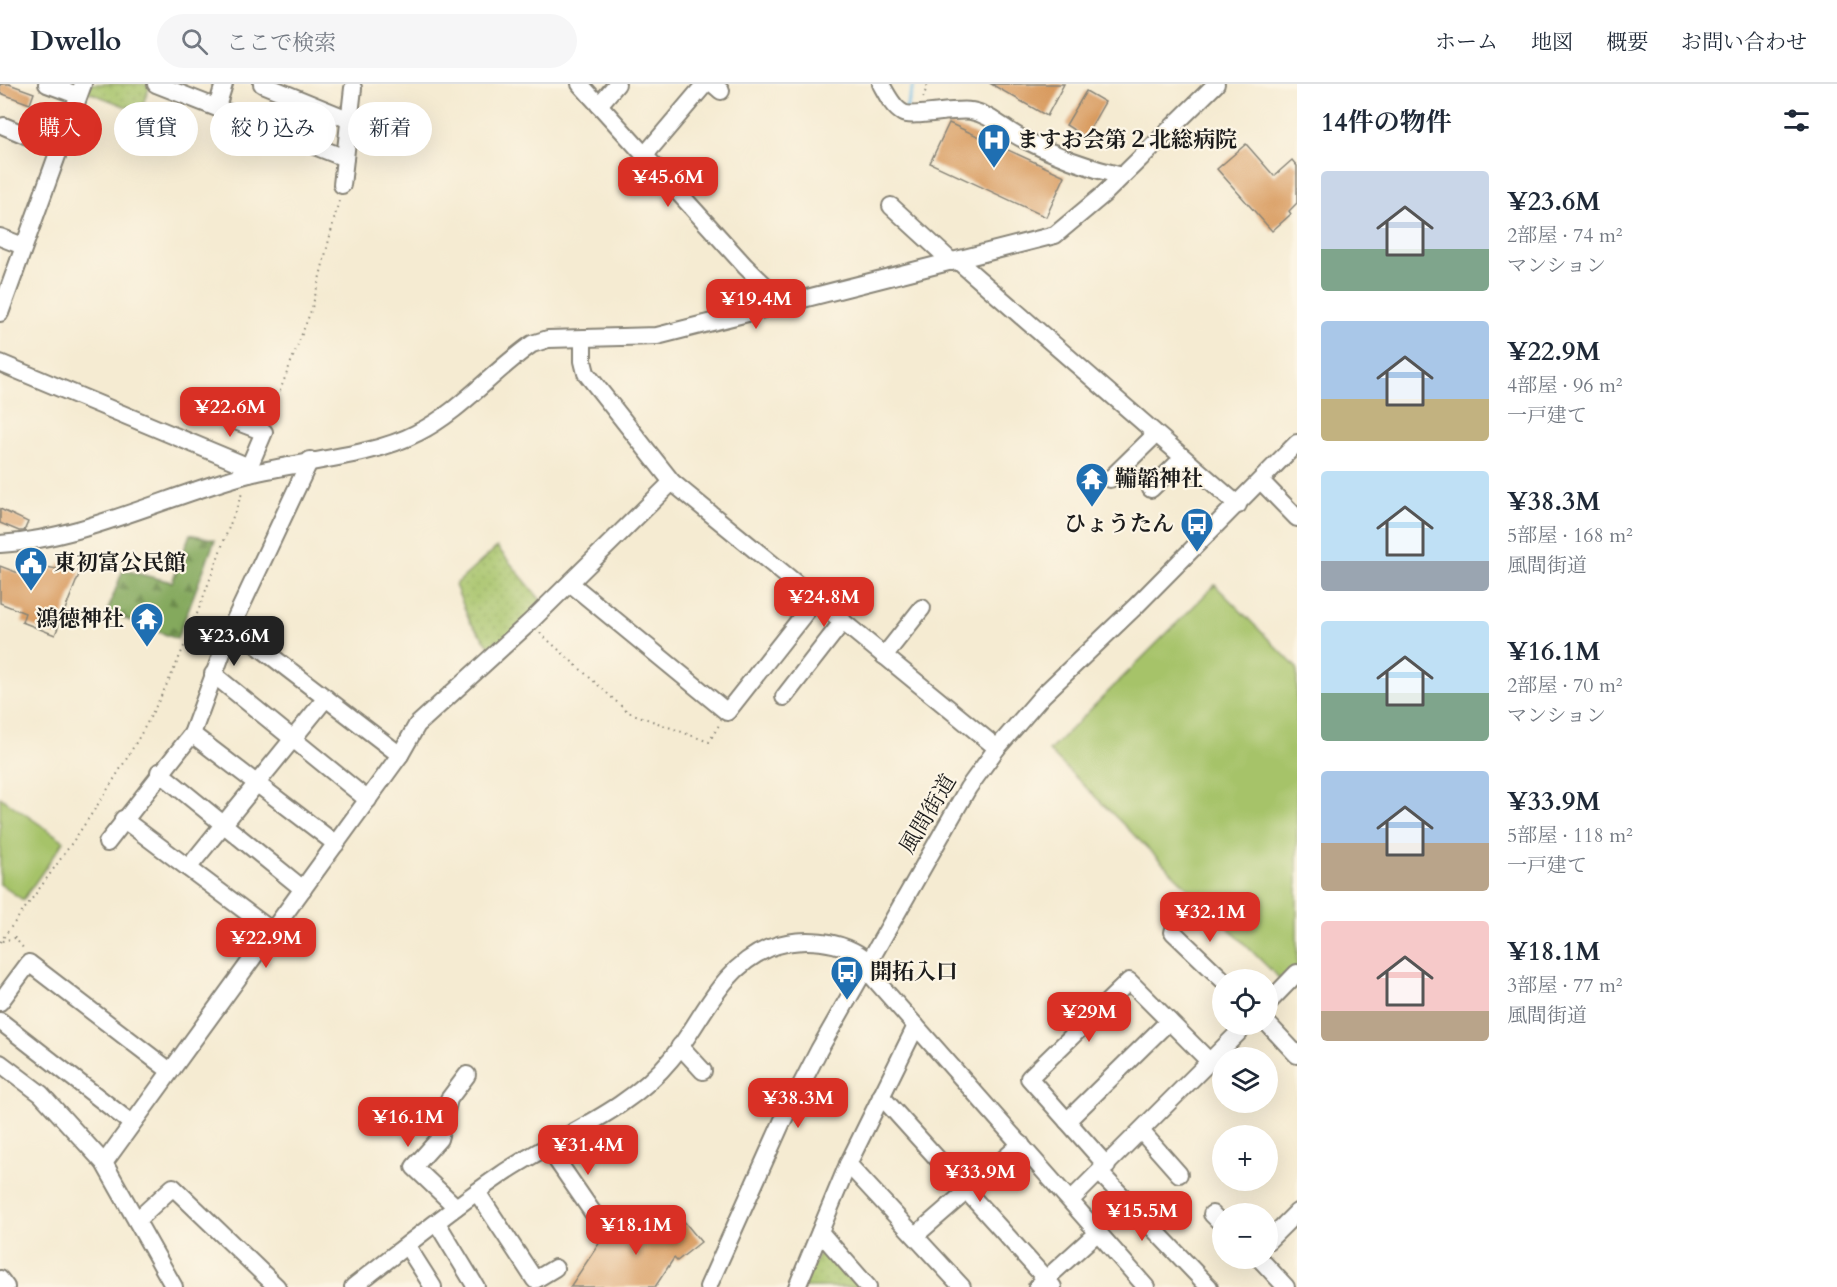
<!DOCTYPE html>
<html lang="ja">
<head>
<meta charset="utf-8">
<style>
  :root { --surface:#fff; --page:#f6f6f7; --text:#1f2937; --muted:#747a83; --line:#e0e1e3; --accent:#d93025 }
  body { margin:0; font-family:Cardo,"Noto Serif JP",serif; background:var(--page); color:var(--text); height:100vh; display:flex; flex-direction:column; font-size:22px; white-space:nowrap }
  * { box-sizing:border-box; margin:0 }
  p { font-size:20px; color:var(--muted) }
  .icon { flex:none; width:33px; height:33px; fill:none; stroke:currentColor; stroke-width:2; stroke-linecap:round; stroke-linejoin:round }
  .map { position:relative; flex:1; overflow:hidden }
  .sheet { display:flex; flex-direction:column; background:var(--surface); width:540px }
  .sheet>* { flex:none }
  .top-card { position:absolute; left:18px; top:18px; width:570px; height:54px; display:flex; gap:12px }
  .buttons { position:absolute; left:1212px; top:885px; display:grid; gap:12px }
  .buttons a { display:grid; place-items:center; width:66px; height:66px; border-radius:50%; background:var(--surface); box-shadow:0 6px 24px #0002; font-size:30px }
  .price { position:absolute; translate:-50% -51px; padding:0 14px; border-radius:12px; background:var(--accent); color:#fff; font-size:20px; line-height:39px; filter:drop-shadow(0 2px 3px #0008) }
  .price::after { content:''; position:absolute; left:50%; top:36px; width:18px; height:14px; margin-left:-9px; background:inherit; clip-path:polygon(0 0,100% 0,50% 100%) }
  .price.active { background:#222; color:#fff }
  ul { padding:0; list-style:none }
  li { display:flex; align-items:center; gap:18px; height:150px; padding:0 24px }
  li span { display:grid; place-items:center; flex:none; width:168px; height:120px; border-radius:6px; color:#555 }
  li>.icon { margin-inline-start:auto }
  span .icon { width:72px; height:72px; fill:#fffc; stroke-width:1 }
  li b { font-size:26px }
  h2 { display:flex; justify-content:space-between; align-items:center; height:72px; padding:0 24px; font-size:26px }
  .chip { padding:0 21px; border-radius:27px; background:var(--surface); box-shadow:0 6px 24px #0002; font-size:21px; line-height:54px }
  .chip.active { background:var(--accent); color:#fff }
  header { display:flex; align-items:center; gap:36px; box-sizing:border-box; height:84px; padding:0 30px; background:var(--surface); border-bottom:2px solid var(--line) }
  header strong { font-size:28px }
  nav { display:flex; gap:33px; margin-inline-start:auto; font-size:21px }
  .search { width:420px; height:54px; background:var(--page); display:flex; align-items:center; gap:15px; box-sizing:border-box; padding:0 21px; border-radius:33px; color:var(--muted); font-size:22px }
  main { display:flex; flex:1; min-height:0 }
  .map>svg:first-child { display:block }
  .forest { fill:url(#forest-firs); stroke:#50623c; stroke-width:1.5 }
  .park { fill:url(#park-dots); stroke:#617042; stroke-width:1.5 }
  .pitch { fill:#a6c369; stroke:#617042; stroke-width:1.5 }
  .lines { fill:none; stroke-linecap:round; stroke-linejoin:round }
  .stream { stroke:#6cbae6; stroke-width:4 }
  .building { fill:#d89a5d }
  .minor-casing { stroke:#888477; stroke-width:20 }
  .path { stroke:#888477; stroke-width:2; stroke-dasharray:1.5 4.5; stroke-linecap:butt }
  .minor { stroke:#fff; stroke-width:16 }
  .labels { text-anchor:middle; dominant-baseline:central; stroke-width:4.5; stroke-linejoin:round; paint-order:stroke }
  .poi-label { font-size:22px; font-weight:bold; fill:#1c1c1c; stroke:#fcf5e5; text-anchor:start }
  .street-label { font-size:22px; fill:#1c1c1c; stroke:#fcf5e5 }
</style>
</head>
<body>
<header>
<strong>Dwello</strong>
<div class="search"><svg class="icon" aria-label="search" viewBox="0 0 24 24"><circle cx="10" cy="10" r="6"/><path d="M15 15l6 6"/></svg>ここで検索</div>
<nav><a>ホーム</a><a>地図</a><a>概要</a><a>お問い合わせ</a></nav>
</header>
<main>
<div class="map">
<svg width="1297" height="1203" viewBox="0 0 1297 1203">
  <defs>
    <pattern id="forest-firs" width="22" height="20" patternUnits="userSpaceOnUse" patternTransform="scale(1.5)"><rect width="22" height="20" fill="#84a95d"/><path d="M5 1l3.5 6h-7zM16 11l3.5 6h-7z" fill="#6b894c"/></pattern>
    <pattern id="park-dots" width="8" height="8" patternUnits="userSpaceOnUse" patternTransform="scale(1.5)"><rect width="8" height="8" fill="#a6c369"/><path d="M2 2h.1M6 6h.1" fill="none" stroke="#8ea75a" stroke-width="1.8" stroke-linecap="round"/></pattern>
  </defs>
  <rect width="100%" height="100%" fill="#fcf5e5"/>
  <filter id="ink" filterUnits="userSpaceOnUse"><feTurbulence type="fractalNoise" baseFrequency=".0167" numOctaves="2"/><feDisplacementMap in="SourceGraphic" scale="12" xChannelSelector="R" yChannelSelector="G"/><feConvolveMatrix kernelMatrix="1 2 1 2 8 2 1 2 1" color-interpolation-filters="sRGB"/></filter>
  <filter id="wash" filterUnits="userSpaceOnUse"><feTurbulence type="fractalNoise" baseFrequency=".008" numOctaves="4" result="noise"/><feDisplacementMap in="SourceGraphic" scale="24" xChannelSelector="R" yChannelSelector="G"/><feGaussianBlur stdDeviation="1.35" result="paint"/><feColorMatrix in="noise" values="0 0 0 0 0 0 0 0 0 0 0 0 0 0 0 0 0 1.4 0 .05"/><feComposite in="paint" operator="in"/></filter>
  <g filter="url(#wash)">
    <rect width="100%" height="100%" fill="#f5ebd2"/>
    <polygon class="forest" points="190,450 215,456 177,555 107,528 123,486 172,498"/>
    <g class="park">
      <polygon points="89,0 145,0 150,2 140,28 86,7"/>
      <polygon points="497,463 544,520 493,566 470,538 455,501"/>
      <polygon points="823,1161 861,1203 803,1203"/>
    </g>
    <g class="pitch">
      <polygon points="1215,501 1297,584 1297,882 1282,897 1049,667"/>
      <polygon points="0,713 64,757 23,816 0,800"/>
    </g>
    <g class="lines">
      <polyline class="stream" points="906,25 914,0"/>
    </g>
    <g id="blocks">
      <g class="building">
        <polygon points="0,0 9,0 34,9 30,20 0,9"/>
        <polygon points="991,0 1064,0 1047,32"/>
        <polygon points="1086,7 1105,18 1085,53 1066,41"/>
        <polygon points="949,39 1065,92 1046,133 930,79"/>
        <polygon points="1246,60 1274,92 1292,76 1297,82 1297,119 1289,127 1291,130 1272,147 1217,85"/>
        <polygon points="0,425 28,438 24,447 19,447 0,439"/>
        <polygon points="59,479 80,488 55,551 22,538 25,529 0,519 0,482 26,492 33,485 40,482 57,485"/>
        <polygon points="678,1130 701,1158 677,1177 674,1174 655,1203 570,1203 604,1152 611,1147 615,1135 646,1156"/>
      </g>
    </g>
  </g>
  <g filter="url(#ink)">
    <use href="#blocks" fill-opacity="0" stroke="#888477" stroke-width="1.5"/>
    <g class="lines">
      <g class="minor-casing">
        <g id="minor">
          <polyline points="47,0 77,11"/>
          <polyline points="156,0 345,74"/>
          <polyline points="262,0 350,36"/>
          <polyline points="580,0 745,182 785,221"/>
          <polyline points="713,0 721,7"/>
          <path d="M881 0C886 9 893 24 903 29 912 34 955 24 971 27 990 30 1006 47 1023 55 1054 71 1088 84 1122 92"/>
          <polyline points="599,21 617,0"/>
          <polyline points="217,23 224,0"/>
          <polyline points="4,42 58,65"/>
          <polyline points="644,72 705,0"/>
          <polyline points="342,101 353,4"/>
          <polyline points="891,122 952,178"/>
          <polyline points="0,153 23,162"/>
          <polyline points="958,177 1238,421"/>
          <polyline points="0,229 83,0"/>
          <polyline points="583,255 583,277 586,289 672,398 997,664"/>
          <polyline points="0,279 249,383"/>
          <polyline points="194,321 264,348 249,383 249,390"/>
          <polyline points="1110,395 1155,351"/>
          <polyline points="1261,397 1297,434"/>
          <polyline points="1151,405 1183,374"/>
          <path d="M0 460C82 455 169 411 249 390 300 377 372 373 417 349 460 328 493 287 532 260L548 255 657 252 1055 151 1104 110 1216 0"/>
          <polyline points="570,499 727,628 816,515"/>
          <polyline points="232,542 400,671"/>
          <polyline points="884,572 922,524"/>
          <polyline points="213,590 368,716"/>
          <polyline points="784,613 843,537"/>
          <polyline points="192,650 336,760"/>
          <polyline points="159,688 303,805"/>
          <polyline points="123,735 272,847"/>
          <polyline points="107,759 192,650 232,542 310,376"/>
          <polyline points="188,784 326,614"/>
          <polyline points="1173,848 1223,896"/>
          <polyline points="863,886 870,890 1146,1203"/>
          <polyline points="0,918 29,879 170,987"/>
          <polyline points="1268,919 1297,889"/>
          <polyline points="0,937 131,1039"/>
          <polyline points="1268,940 1297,971"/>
          <polyline points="680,962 703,987"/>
          <polyline points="0,979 41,1010 104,1079 174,1203"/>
          <polyline points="881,1012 1053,1203"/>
          <polyline points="1067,1037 1169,937"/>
          <polyline points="1141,1047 1179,1090"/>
          <polyline points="547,1062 602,1142"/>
          <polyline points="104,1079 400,671 417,641 529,539 672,398"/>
          <polyline points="848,1080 962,1203"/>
          <polyline points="1107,1082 1029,994 1129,897 1210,978"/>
          <polyline points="1100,1089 1209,1203"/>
          <polyline points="477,1108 535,1196 555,1184"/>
          <polyline points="1071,1116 1247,940"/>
          <polyline points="456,1123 414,1083 439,1055 449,1015 467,991"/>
          <polyline points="1212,1130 1222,1140"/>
          <polyline points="137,1136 173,1103 277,1203"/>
          <polyline points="437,1139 476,1203"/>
          <polyline points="820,1148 868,1203"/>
          <polyline points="916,1151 1021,1060"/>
          <polyline points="1268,1157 1297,1128"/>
          <polyline points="407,1162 433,1203"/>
          <polyline points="1259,1174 1286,1203"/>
          <polyline points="0,1195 6,1203"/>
          <path d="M353 1203C402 1165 451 1125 502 1090 558 1052 627 1029 671 975 703 936 719 885 769 864 800 852 842 855 868 877"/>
          <polyline points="708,1203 782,1038 819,966 968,704 997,664 1043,611 1136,522 1297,359"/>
          <polyline points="797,1203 848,1080 916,942"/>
          <polyline points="1037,1203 1098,1148"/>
        </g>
      </g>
      <g class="path">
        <polyline points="923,14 928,0"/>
        <polyline points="269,335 312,224 339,116"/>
        <polyline points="540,549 628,628 709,658 719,641"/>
        <polyline points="2,857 15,854 24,865"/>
        <path d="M0 858C61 776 124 690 168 598 197 538 218 469 243 407"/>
      </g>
      <use href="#minor" class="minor"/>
    </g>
  </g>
  <defs>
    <g id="hospital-pin" transform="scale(1.725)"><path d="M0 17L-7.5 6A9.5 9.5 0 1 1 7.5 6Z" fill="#1f6fb2" stroke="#fcf5e5"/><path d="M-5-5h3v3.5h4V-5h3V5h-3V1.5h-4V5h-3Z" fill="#fff"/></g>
    <g id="temple-pin" transform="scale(1.725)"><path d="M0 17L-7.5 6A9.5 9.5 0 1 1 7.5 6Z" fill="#1f6fb2" stroke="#fcf5e5"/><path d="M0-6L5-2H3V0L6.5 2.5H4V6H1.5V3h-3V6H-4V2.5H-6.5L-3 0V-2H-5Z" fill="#fff"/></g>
    <g id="bus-pin" transform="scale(1.725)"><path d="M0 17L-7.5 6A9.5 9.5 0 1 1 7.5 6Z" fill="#1f6fb2" stroke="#fcf5e5"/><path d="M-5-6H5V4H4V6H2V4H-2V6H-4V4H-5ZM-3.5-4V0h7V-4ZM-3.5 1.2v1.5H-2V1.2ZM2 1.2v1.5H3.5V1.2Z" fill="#fff"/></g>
    <g id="civic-pin" transform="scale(1.725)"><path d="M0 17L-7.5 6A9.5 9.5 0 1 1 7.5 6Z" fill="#1f6fb2" stroke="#fcf5e5"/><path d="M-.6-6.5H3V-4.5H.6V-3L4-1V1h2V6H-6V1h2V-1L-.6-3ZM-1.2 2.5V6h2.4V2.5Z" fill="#fff"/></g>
  </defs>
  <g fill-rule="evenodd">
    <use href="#hospital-pin" x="994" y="56"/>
    <use href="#temple-pin" x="1092" y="395"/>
    <use href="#bus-pin" x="1197" y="440"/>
    <use href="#civic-pin" x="31" y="479"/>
    <use href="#temple-pin" x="147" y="535"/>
    <use href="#bus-pin" x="847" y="888"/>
  </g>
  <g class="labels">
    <g class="poi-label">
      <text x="1017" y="56">ますお会第２北総病院</text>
      <text x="1115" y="395">鞴韜神社</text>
      <text x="1174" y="440" text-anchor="end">ひょうたん</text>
      <text x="54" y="479">東初富公民館</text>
      <text x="124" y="535" text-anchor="end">鴻徳神社</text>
      <text x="870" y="888">開拓入口</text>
    </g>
    <g class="street-label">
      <text transform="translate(928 730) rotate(-59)">風間街道</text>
    </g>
  </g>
</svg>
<div class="buttons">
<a><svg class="icon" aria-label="locate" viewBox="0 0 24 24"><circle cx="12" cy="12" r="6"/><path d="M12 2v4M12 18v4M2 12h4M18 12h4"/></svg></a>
<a><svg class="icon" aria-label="layers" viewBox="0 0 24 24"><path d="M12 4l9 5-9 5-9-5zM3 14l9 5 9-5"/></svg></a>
<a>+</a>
<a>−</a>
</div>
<b class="price" style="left:668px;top:124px">¥45.6M</b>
<b class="price" style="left:756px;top:246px">¥19.4M</b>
<b class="price" style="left:230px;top:354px">¥22.6M</b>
<b class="price" style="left:824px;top:544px">¥24.8M</b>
<b class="price active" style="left:234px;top:583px">¥23.6M</b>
<b class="price" style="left:1210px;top:859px">¥32.1M</b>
<b class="price" style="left:266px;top:885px">¥22.9M</b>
<b class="price" style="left:1089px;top:959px">¥29M</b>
<b class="price" style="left:798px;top:1045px">¥38.3M</b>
<b class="price" style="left:408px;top:1064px">¥16.1M</b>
<b class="price" style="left:588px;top:1092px">¥31.4M</b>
<b class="price" style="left:980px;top:1119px">¥33.9M</b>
<b class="price" style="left:1142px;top:1158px">¥15.5M</b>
<b class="price" style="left:636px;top:1172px">¥18.1M</b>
<div class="top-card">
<a class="chip active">購入</a>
<a class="chip">賃貸</a>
<a class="chip">絞り込み</a>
<a class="chip">新着</a>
</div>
</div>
<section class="sheet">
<h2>14件の物件<svg class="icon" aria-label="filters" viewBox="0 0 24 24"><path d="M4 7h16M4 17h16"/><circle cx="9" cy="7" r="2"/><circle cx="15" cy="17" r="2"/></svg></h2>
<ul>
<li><span style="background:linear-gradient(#c9d6e8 65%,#7fa58c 0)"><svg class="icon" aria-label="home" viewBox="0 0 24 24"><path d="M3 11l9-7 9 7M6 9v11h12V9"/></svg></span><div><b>¥23.6M</b><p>2部屋 · 74 m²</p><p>マンション</p></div></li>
<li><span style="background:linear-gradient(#a9c7e8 65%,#c2b280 0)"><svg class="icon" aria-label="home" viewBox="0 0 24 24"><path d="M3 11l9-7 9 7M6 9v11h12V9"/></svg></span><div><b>¥22.9M</b><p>4部屋 · 96 m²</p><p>一戸建て</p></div></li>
<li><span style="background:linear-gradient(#bfe0f5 75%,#9aa5b1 0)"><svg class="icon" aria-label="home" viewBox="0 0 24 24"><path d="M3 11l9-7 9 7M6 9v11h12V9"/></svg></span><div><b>¥38.3M</b><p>5部屋 · 168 m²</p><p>風間街道</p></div></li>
<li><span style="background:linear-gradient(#bfe0f5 60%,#7fa58c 0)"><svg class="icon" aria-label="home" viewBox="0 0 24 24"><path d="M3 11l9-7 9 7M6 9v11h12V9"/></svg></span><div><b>¥16.1M</b><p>2部屋 · 70 m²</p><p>マンション</p></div></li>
<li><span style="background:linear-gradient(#a9c7e8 60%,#b9a48a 0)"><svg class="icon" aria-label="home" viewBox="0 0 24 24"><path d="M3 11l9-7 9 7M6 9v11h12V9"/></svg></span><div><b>¥33.9M</b><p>5部屋 · 118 m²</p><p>一戸建て</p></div></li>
<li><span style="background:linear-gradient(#f6c9c9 75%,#b9a48a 0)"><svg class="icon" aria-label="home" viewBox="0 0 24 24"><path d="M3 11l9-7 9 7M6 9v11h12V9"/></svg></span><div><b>¥18.1M</b><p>3部屋 · 77 m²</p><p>風間街道</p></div></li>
</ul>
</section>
</main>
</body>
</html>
